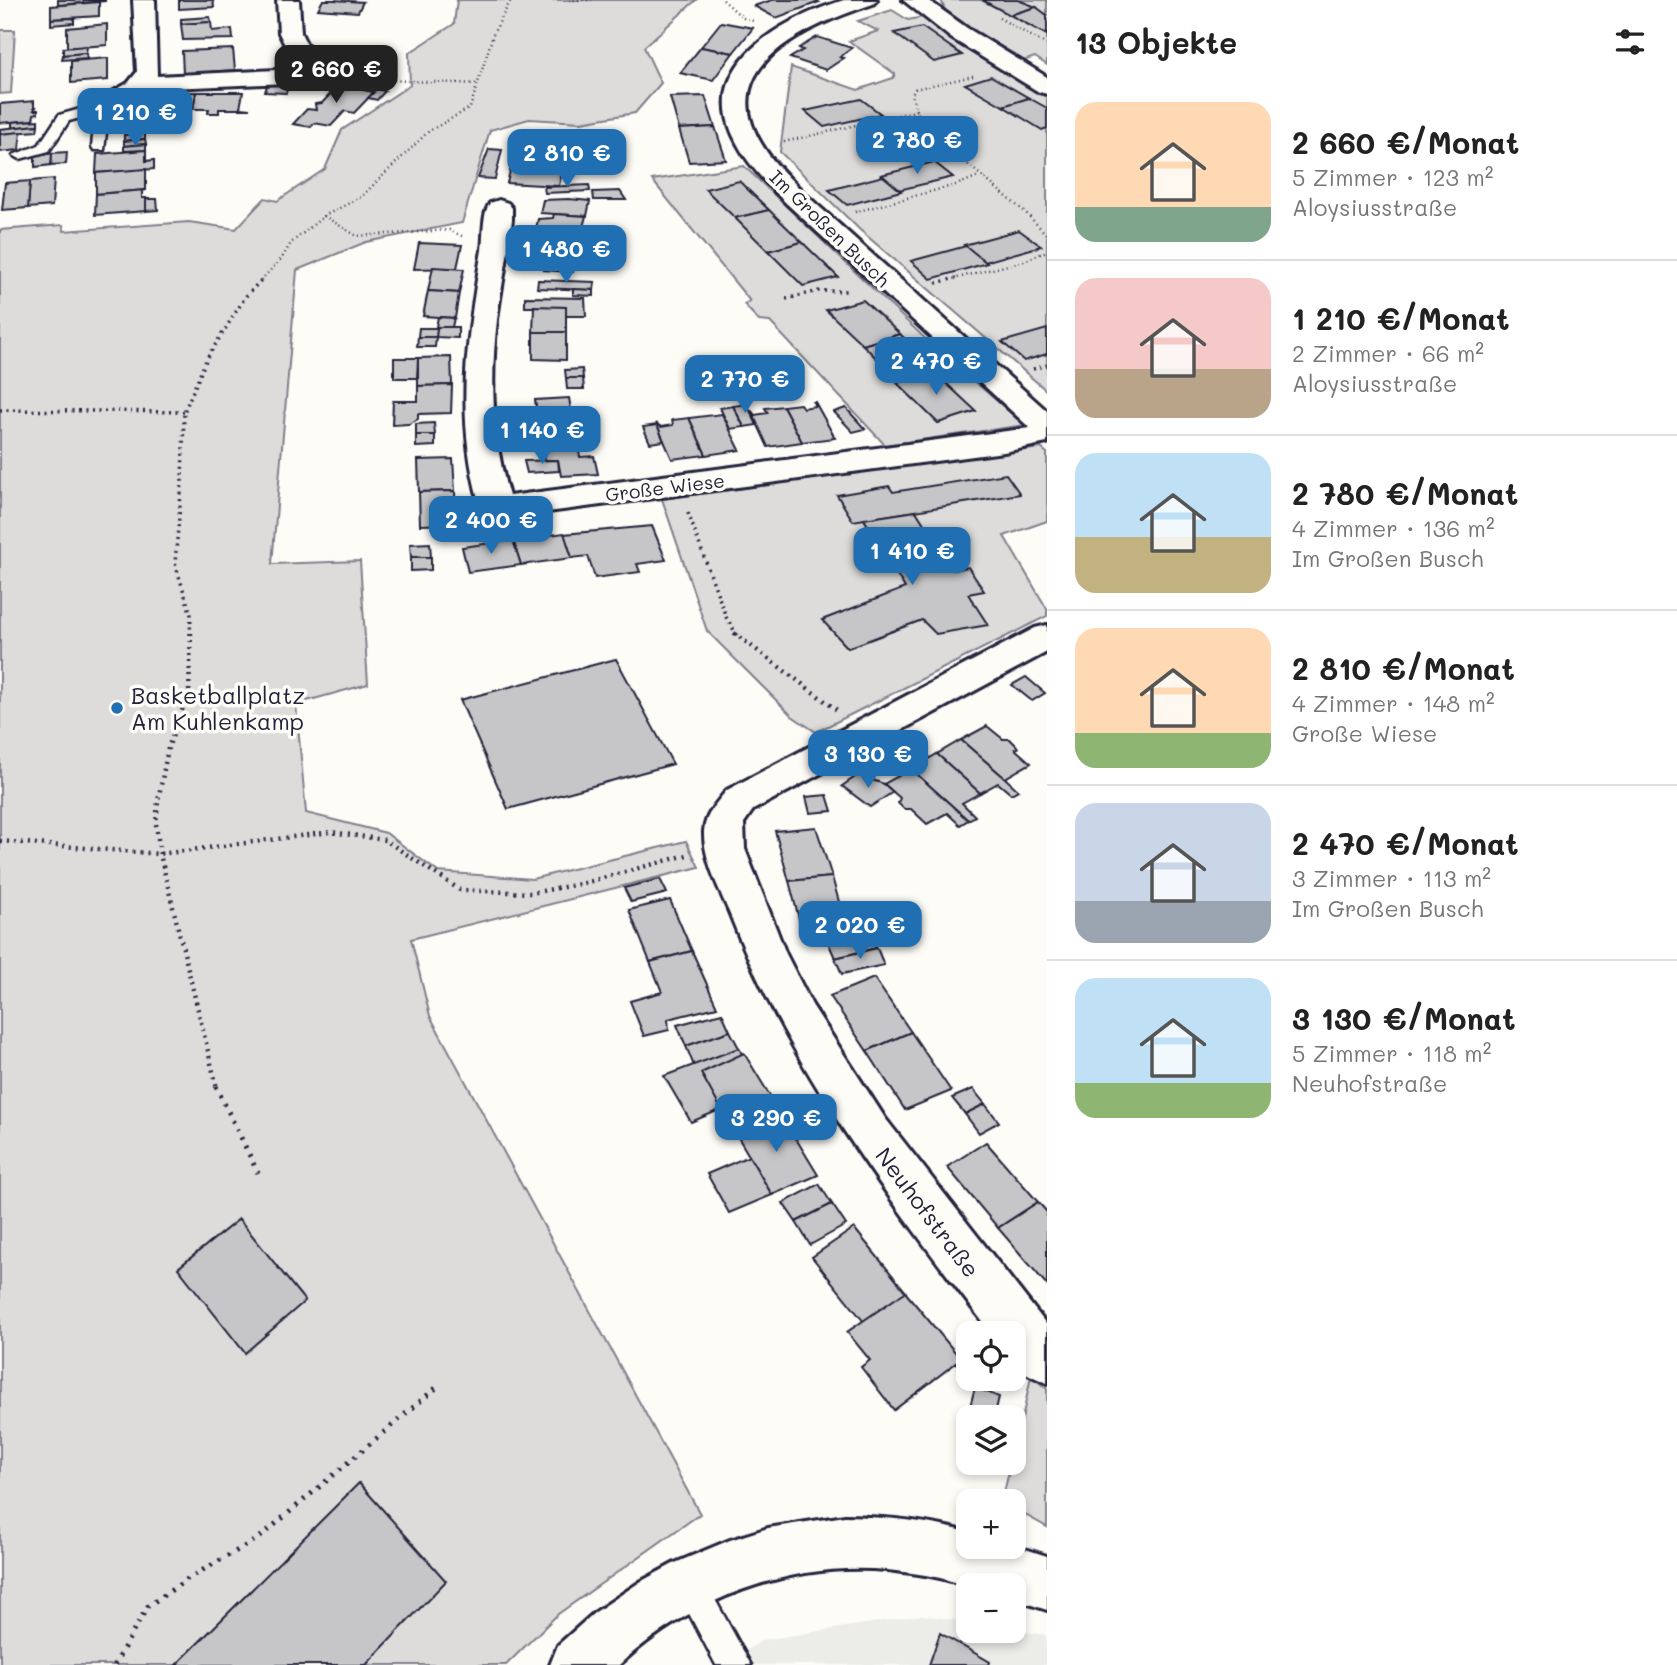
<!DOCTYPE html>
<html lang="de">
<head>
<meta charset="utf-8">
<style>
  :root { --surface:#fff; --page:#f6f6f6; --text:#222; --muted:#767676; --line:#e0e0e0; --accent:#1f6fb2 }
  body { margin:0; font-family:Mali,sans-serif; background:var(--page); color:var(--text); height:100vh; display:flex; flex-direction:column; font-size:26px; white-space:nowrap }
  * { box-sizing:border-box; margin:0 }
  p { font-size:23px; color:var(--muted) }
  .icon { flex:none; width:38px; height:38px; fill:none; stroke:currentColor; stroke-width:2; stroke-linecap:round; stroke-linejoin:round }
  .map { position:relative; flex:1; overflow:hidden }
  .side { display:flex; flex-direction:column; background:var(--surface); width:630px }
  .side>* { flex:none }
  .fabs { position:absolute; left:956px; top:1321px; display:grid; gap:14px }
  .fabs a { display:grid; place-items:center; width:70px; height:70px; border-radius:14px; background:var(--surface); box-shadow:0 4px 10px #0003; font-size:35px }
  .price { position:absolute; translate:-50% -60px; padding:0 16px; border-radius:14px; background:var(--accent); color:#fff; font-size:23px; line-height:46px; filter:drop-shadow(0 2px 4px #0008) }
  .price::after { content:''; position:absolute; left:50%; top:42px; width:21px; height:16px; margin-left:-10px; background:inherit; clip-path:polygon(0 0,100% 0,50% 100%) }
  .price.current { background:#222; color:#fff }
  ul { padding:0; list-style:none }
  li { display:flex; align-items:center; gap:21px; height:175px; padding:0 28px }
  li+li { border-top:2px solid var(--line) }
  li span { display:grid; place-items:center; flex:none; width:196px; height:140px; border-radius:21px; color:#555 }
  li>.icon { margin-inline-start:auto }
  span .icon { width:84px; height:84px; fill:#fffc; stroke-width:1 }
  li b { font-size:30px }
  h2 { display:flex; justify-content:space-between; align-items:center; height:84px; padding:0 28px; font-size:30px }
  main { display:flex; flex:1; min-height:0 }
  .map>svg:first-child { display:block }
  .built { fill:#ecece9 }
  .green { fill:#dddcdb; stroke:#807f8b; stroke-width:2 }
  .building { fill:#c6c6c8; stroke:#22223b; stroke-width:2 }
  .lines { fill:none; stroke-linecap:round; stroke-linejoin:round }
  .lane-casing { stroke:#22223b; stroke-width:5 }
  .street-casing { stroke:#22223b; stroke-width:6 }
  .path-far3 { stroke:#22223b; stroke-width:2.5; stroke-dasharray:1 3.5; stroke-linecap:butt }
  .path-far2 { stroke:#22223b; stroke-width:3.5; stroke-dasharray:2 4.5; stroke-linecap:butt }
  .path-far1 { stroke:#22223b; stroke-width:4.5; stroke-dasharray:2 5; stroke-linecap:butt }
  .path { stroke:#22223b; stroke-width:5; stroke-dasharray:2.5 7; stroke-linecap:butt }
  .lane { fill:#fdfcf7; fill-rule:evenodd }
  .street { fill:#fdfcf7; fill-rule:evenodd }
  .poi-dot { fill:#1f6fb2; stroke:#fdfcf7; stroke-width:2.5 }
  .labels { text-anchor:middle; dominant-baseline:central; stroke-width:7; stroke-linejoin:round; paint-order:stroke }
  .far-street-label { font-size:19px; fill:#22223b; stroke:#fdfcf7 }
  .poi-label { font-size:23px; fill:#22223b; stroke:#fdfcf7; text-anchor:start }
  .street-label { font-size:23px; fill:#22223b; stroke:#fdfcf7 }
</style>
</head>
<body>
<main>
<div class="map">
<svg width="1047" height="1665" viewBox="0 0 1047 1665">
  <rect width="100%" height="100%" fill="#fdfcf7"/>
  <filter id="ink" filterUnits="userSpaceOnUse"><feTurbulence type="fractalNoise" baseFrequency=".0143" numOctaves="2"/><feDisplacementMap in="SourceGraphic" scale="14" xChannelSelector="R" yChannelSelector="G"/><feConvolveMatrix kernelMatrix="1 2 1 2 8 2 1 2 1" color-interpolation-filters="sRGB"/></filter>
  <g filter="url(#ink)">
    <polygon class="built" points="922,1615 968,1622 968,1631 1013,1630 1046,1635 1047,1665 723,1665 763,1640"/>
    <g class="green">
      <polygon points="457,0 696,0 644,47 661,83 635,113 581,122 529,119 490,130 462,223 366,242 297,270 272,564 360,561 368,684 296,704 306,813 386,833 438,872 532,879 686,841 699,867 411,939 430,1016 700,1514 558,1614 506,1665 0,1665 0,230 63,225 64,231 189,222 236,229 265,198 277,201 325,169 342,130 410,85 409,53 454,24"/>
      <polygon points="941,0 1047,0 1047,65 1035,57 1020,62 947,15"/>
      <polygon points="892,10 908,20 923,17 979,56 1047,96 1047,391 860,230 780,152 791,67 858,90 893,78 895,74 849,41 878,31 858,21"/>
      <polygon points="0,30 15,30 11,93 0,94"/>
      <polygon points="744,166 933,346 1025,425 885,445 770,322 759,321 744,304 750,301 652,180"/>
      <polygon points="1041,448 1047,453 1047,521 1004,536 1047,609 1047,616 816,732 792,716 707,631 662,499"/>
      <polygon points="1031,1376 1047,1389 1047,1527 1013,1508 1013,1502 1002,1501 1011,1463 1013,1463"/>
    </g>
    <g class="building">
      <polygon points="58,0 105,0 105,1 58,5"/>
      <polygon points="179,0 213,0 214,7 179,9"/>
      <polygon points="323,0 334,0 363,2 358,12 318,9"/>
      <polygon points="772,0 815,0 819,2 776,18 754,6"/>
      <polygon points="982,0 1018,0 1036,7 1010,15"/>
      <polygon points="99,2 99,16 51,19 51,6"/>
      <polygon points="1036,7 1047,15 1047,35 1010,15"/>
      <polygon points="210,17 211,22 181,24 181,19"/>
      <polygon points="74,18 74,23 51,25 51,19"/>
      <polygon points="211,22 212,31 232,29 233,39 183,40 181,24"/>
      <polygon points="721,22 753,28 733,53 701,47"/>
      <polygon points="107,24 107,45 67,48 67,28"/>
      <polygon points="922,27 962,55 934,62 894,33"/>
      <polygon points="817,37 852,48 840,57 844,58 826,70 790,58 803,50 799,48"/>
      <polygon points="87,46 86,53 63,55 63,48"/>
      <polygon points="701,47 733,53 713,80 680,73"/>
      <polygon points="233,49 235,70 183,74 182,51"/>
      <polygon points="86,53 87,58 62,60 63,55"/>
      <polygon points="108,58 108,80 71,83 71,61"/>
      <polygon points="991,76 1029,98 1003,106 965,84"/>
      <polygon points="268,82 290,83 286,93 265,92"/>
      <polygon points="343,82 368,87 364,90 374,92 354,113 345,111 331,126 314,123 311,127 293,124 307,109 316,110 315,104 322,103 338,86 335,83"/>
      <polygon points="368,87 377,89 385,91 377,100 368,98 374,92 364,90"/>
      <polygon points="196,92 243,92 240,108 250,109 219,109 219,113 208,113 209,109 193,109"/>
      <polygon points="196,92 193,109 145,110 150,93"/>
      <polygon points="705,96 715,127 679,129 670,97"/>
      <polygon points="1029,98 1047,108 1047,128 1042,130 1003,106"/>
      <polygon points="861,99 881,114 824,127 805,111"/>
      <polygon points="34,101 34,107 36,107 34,110 38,110 38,113 34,114 33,120 0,123 0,104"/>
      <polygon points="38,120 38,125 12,128 12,122"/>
      <polygon points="145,122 145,128 124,130 123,124"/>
      <polygon points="38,125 37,131 0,134 0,129"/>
      <polygon points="715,127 726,160 689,162 679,129"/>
      <polygon points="21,132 19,150 0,152 0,134"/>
      <polygon points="520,132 570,135 564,161 533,159 531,168 511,167"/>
      <polygon points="145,133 145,139 124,141 124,135"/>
      <polygon points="145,139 146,144 124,146 124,141"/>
      <polygon points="146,144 146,150 124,151 124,146"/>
      <polygon points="489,149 502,150 495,179 478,178"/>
      <polygon points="146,150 146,161 154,160 154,169 96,173 97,154"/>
      <polygon points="67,152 66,164 51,165 52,153"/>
      <polygon points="52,153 51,165 35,167 35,155"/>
      <polygon points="533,159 564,161 559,186 507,183 511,167 531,168"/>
      <polygon points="934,162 953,177 899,190 881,175"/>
      <polygon points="146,169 146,190 96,194 96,173"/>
      <polygon points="883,176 901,191 847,205 829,190"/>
      <polygon points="54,179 52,206 28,208 30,181"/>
      <polygon points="30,181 28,208 2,210 5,183"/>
      <polygon points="739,181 769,210 735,218 705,189"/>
      <polygon points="589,185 590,191 545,193 544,187"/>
      <polygon points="146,190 142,191 142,198 146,198 146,211 95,215 96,194"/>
      <polygon points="620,191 626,200 594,200 593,192"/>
      <polygon points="146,199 157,199 158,210 146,211"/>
      <polygon points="543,200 569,199 590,201 587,216 540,213"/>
      <polygon points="769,210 802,242 768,251 735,218"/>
      <polygon points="554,214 586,216 577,249 547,246 549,236 535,235 538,219 553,218"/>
      <polygon points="1019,230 1041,246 985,262 964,245"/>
      <polygon points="802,242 838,277 803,286 768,251"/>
      <polygon points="419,243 462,245 457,268 414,269"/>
      <polygon points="547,246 577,249 573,272 543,270 544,261 533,261 535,253 546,254"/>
      <polygon points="966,246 987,263 931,279 911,261"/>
      <polygon points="433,267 464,269 459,293 428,291"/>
      <polygon points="538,280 595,282 594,290 537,288"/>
      <polygon points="573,289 594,290 594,296 573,295"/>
      <polygon points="428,291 459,293 455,318 423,316"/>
      <polygon points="525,297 585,298 586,316 566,316 566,307 525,307"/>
      <polygon points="863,300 900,334 863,345 826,310"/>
      <polygon points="534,306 566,307 566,332 533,332"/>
      <polygon points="438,317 454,318 452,327 436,327"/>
      <polygon points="437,327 458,327 458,338 436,337"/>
      <polygon points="419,328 437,328 436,337 418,337"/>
      <polygon points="1047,329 1047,354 1024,361 1002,342"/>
      <polygon points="533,332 566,332 566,360 533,359"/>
      <polygon points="900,334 938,371 901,382 863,345"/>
      <polygon points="418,337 436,337 435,347 417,347"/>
      <polygon points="451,357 452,385 418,386 418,358"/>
      <polygon points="394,358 418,358 417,378 394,378"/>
      <polygon points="582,369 583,378 566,378 565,370"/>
      <polygon points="934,372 976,411 938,423 897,383"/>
      <polygon points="566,378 583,378 584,389 567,389"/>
      <polygon points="452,385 451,413 418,414 418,419 409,424 392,425 393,401 418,401 418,386"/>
      <polygon points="569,398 574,428 540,430 535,400"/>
      <polygon points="813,402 815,402 835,438 802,442 783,406 800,404 803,408 815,406"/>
      <polygon points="747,404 757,425 744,427 733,406"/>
      <polygon points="733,406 744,427 730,429 720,408"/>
      <polygon points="783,406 802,442 768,447 751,410 755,415 768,413 765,408"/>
      <polygon points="846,408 865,429 853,432 834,412"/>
      <polygon points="722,414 740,450 706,455 689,418"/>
      <polygon points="689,418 706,455 672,459 656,423 661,427 673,425 672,420"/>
      <polygon points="434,423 435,435 416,435 416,424"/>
      <polygon points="657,425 664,441 650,443 643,427"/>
      <polygon points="575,428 580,457 594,456 598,474 561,476 558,460 544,460 539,430"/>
      <polygon points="416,435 435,435 435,446 416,447"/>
      <polygon points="453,459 455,491 419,492 418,460"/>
      <polygon points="558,460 559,471 527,473 524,461"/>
      <polygon points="1006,474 1020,494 853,521 837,495 889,486 893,492"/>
      <polygon points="455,491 456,524 420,525 419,492"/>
      <polygon points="916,511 953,570 968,567 984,591 968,594 988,625 936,634 922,620 848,648 822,620 905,588 864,519"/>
      <polygon points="652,526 666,560 637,564 640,572 595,578 588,556 572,558 564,534"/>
      <polygon points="564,533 572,558 521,565 513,540"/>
      <polygon points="513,540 521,565 468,572 462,547"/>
      <polygon points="430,543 431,557 411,557 410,544"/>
      <polygon points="411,557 431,557 431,570 411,571"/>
      <polygon points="616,659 673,764 508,809 460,700"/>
      <polygon points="1026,677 1045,693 1032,701 1012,685"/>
      <polygon points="987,726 1003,739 1010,739 1016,745 1018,748 1015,749 1031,763 1005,778 961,740"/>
      <polygon points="961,740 1005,778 1018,790 1011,794 998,783 980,793 937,754"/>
      <polygon points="937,754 980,793 962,803 975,816 968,820 911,769"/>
      <polygon points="911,769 968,820 960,825 947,813 927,824 911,809 904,809 898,803 900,798 884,784"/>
      <polygon points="858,775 884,784 893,792 870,807 842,786"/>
      <polygon points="827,795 832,811 810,813 806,797"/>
      <polygon points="816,827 832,877 789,881 775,831"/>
      <polygon points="832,877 847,930 803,934 789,881"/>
      <polygon points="660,879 667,893 631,902 624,888"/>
      <polygon points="670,900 692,951 650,962 629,910"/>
      <polygon points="869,933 877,948 835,958 828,942"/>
      <polygon points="877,948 884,965 842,974 835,958"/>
      <polygon points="692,951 717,1007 668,1019 669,1030 644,1036 630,1001 662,992 650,962"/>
      <polygon points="874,978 911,1032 867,1051 830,996"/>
      <polygon points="722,1013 730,1031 686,1046 677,1025"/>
      <polygon points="730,1031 739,1048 694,1066 686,1046"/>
      <polygon points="911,1032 951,1091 905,1110 867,1051"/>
      <polygon points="739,1048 743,1056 701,1073 722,1109 691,1122 664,1076"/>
      <polygon points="744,1053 781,1114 734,1133 701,1073"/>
      <polygon points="973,1089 985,1104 965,1114 952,1098"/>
      <polygon points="985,1104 999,1122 979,1133 965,1114"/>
      <polygon points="781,1114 818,1175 772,1195 735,1132"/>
      <polygon points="986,1142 1038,1202 998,1228 947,1167"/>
      <polygon points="749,1156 772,1195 729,1213 707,1174"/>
      <polygon points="819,1184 832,1204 796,1222 783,1203"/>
      <polygon points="1038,1202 1047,1212 1047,1285 998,1228"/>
      <polygon points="832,1204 846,1225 810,1245 796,1222"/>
      <polygon points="239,1219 305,1301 245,1353 178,1268"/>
      <polygon points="854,1228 906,1292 864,1322 812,1257"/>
      <polygon points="905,1292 961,1359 894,1410 861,1367 870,1360 847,1332"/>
      <polygon points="975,1387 999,1397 994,1418 968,1418 968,1436 963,1434"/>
      <polygon points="359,1483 446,1581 366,1665 176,1665"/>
      <polygon points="940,1633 990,1662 989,1665 929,1665"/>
    </g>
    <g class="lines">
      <g class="lane-casing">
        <g id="lane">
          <polygon points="102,103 109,107 104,150 94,150 92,147 95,114 69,121 49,151 20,159 13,155 39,145 59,115"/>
          <polygon points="689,1567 700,1572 751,1665 716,1665 673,1583 678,1572"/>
        </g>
      </g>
      <g class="street-casing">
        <g id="street">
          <polygon points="133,0 155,0 157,76 297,69 279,33 277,0 299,0 301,33 322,75 319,80 311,82 147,89 110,112 94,112 90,107 94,102 128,83 137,72"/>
          <path d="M844 0H877L873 4C811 25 709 64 764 148 775 165 790 178 804 193L1047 411V443L1004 452 525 515C509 516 489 517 479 502 455 416 467 336 482 250 484 236 482 214 490 203L499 200 508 203 512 208V219C509 253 501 286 497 320 490 379 492 438 509 496L1030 428 786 203C766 183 745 162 733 135 700 60 787 18 844 0Z"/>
          <polygon points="903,0 928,0 967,28 1047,77 1047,94 1039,92 951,38"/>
          <path d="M1047 625V652L753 810 744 823 745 849 786 954 812 1005 885 1118 1047 1325V1383C1015 1369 1013 1368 1013 1334H992C890 1201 790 1069 729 912 719 888 703 858 704 831 705 815 717 802 727 790L1035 628Z"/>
          <path d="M845 1516C887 1517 927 1521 968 1532V1547L1013 1545 1047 1556V1610L1013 1599V1586C999 1586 985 1587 971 1586 960 1585 950 1580 940 1578 922 1574 905 1572 887 1570 790 1561 690 1599 619 1665H550L558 1645 594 1613 640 1582 675 1563 730 1540 768 1528Z"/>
        </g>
      </g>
      <g class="path-far3">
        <polyline points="569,0 592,0"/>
        <polyline points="723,0 743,18 753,21"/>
        <polyline points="999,18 1047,45"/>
        <polyline points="973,76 915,89 912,94 916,111 947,147 1026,213 1047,235"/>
        <polyline points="340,78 479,84"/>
        <polyline points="784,142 916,111"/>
        <polyline points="855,212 959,184 979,176"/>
        <polyline points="324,216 357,236 449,230 464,237"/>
        <polyline points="261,280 282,258 291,243 324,216 361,197 429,131 470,108 494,32 511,0"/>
        <polyline points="949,280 1024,261 1047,251"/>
      </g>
      <g class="path-far2">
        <polyline points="936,283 956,278"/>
        <polyline points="786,299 819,291 850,291"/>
        <polyline points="1033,369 1047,365"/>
        <polyline points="0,410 184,412"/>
        <polyline points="688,513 726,617 737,635"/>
        <polyline points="190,635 191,615 175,563 182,482 184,412 207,358 246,296 263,278"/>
      </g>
      <g class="path-far1">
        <polyline points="191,633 189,692 168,748 158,801 156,824 160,854 217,1088"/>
        <polyline points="734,633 837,710"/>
        <polyline points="0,841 160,854 331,832 385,840 460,890 531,893 580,884 687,855"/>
      </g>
      <g class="path">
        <polyline points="216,1086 258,1173"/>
        <polyline points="114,1665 148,1606 189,1578 259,1538 436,1388"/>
      </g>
      <use href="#lane" class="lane"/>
      <use href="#street" class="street"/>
    </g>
  </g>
  <circle class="poi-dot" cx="117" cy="708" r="7"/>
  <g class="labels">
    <g class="far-street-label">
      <text transform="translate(830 228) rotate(44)">Im Großen Busch</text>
      <text transform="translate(665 487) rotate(-7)">Große Wiese</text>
    </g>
    <g class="poi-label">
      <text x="131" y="695">Basketballplatz<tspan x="131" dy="26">Am Kuhlenkamp</tspan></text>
    </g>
    <g class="street-label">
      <text transform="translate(928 1212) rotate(53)">Neuhofstraße</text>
    </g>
  </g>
</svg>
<div class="fabs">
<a><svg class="icon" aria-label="locate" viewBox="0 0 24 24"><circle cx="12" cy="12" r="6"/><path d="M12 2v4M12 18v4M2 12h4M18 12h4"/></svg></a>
<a><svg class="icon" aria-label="layers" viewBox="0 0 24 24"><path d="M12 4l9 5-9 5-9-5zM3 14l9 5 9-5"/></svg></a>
<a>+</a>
<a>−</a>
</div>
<b class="price current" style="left:336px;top:105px">2 660 €</b>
<b class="price" style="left:135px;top:148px">1 210 €</b>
<b class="price" style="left:917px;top:176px">2 780 €</b>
<b class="price" style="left:567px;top:189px">2 810 €</b>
<b class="price" style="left:566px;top:285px">1 480 €</b>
<b class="price" style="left:936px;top:397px">2 470 €</b>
<b class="price" style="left:745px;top:415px">2 770 €</b>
<b class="price" style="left:542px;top:466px">1 140 €</b>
<b class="price" style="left:491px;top:556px">2 400 €</b>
<b class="price" style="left:912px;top:587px">1 410 €</b>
<b class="price" style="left:868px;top:790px">3 130 €</b>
<b class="price" style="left:860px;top:961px">2 020 €</b>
<b class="price" style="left:776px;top:1154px">3 290 €</b>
</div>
<section class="side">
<h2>13 Objekte<svg class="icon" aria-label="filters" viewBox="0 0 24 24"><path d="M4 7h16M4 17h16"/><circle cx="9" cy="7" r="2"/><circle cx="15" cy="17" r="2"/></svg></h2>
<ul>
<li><span style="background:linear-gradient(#ffd9b3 75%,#7fa58c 0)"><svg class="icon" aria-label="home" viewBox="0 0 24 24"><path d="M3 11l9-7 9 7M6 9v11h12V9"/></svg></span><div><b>2 660 €/Monat</b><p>5 Zimmer · 123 m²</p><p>Aloysiusstraße</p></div></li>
<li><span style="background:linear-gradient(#f6c9c9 65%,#b9a48a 0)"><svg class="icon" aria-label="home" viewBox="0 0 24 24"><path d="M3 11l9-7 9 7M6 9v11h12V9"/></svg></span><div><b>1 210 €/Monat</b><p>2 Zimmer · 66 m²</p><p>Aloysiusstraße</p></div></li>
<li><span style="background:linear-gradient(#bfe0f5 60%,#c2b280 0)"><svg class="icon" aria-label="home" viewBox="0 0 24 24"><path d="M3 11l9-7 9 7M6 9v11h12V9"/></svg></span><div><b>2 780 €/Monat</b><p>4 Zimmer · 136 m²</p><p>Im Großen Busch</p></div></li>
<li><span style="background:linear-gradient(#ffd9b3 75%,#8fb573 0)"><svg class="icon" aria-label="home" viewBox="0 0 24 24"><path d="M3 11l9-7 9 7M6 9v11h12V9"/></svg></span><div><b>2 810 €/Monat</b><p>4 Zimmer · 148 m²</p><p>Große Wiese</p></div></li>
<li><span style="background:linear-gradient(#c9d6e8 70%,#9aa5b1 0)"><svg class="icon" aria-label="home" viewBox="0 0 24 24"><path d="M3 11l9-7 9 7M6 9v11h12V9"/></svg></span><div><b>2 470 €/Monat</b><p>3 Zimmer · 113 m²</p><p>Im Großen Busch</p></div></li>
<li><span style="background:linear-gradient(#bfe0f5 75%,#8fb573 0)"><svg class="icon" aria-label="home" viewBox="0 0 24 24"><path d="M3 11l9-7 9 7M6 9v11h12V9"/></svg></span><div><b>3 130 €/Monat</b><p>5 Zimmer · 118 m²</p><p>Neuhofstraße</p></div></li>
</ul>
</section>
</main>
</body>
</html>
